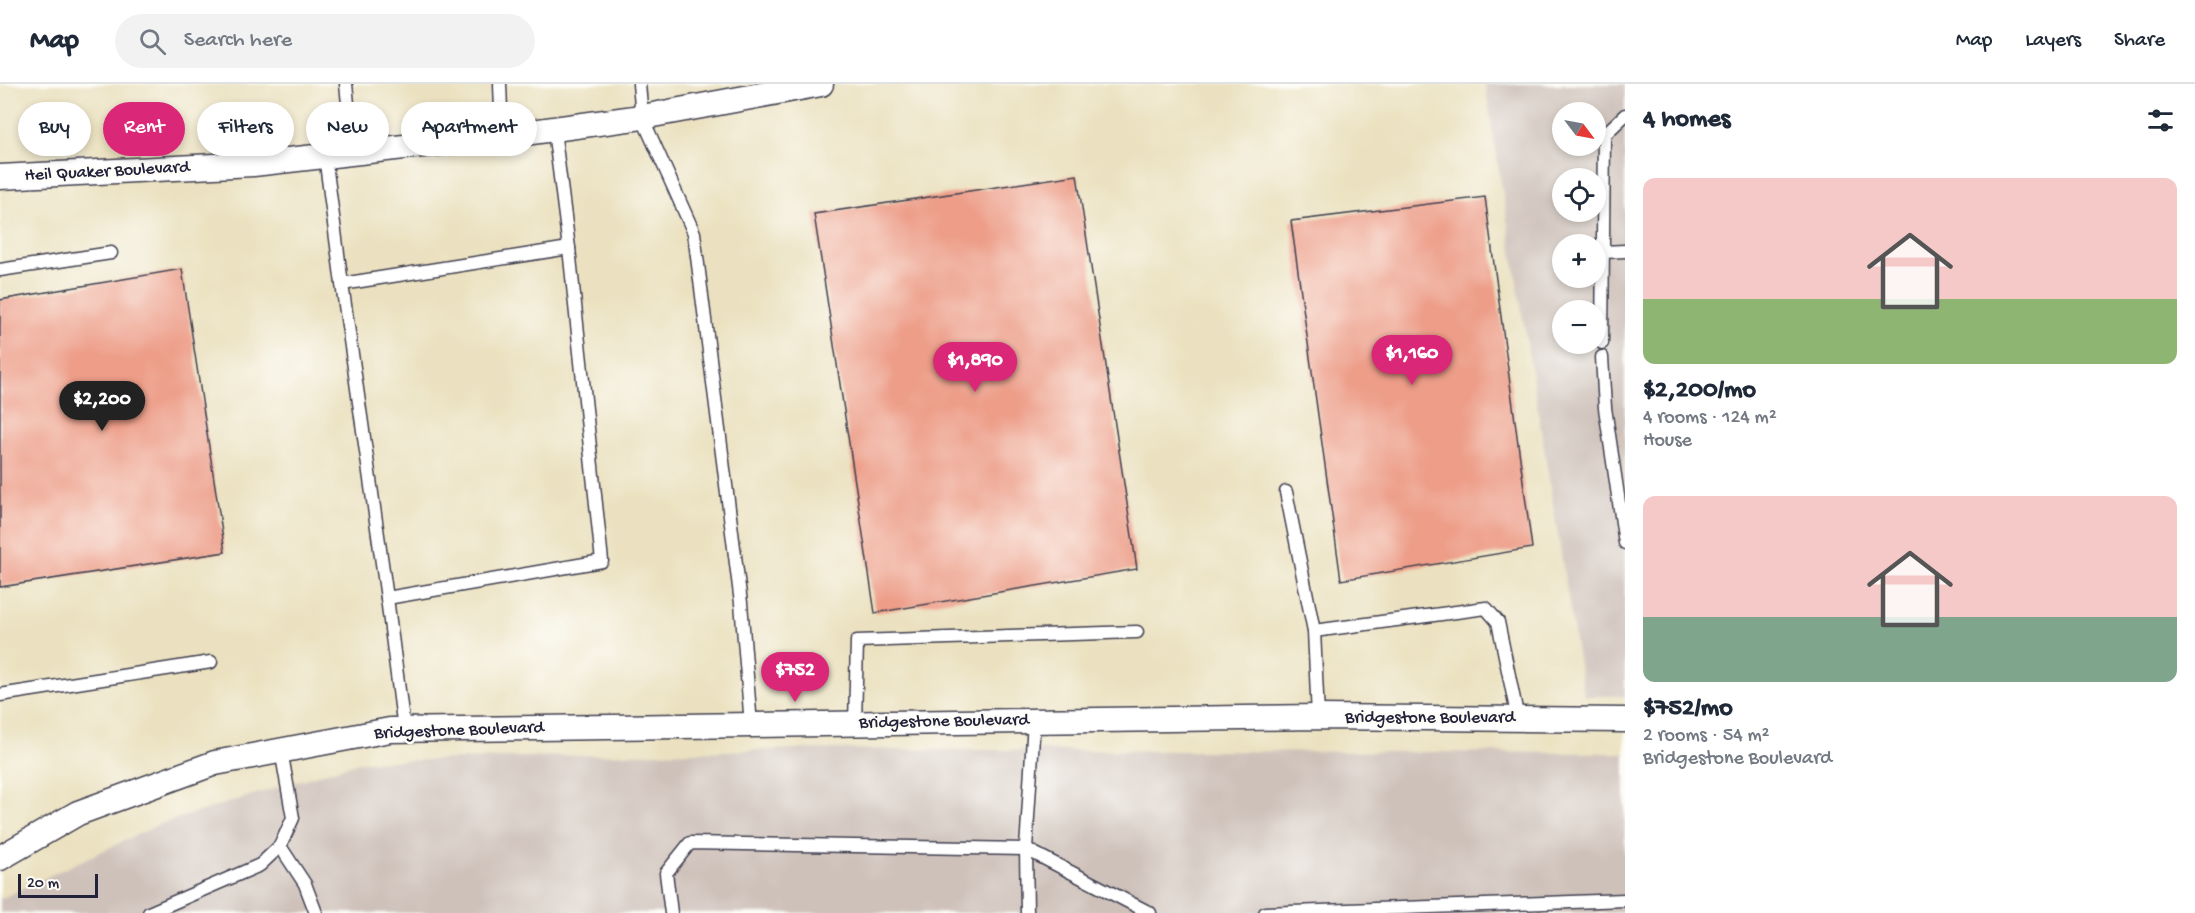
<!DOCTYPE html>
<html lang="en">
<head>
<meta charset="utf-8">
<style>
  :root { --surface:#fff; --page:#f2f2f3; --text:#1f2937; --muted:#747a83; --line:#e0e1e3; --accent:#db2777 }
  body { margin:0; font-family:"Gochi Hand",sans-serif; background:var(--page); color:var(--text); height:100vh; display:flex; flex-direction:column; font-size:22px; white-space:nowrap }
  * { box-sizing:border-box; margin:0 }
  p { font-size:20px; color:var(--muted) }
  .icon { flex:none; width:33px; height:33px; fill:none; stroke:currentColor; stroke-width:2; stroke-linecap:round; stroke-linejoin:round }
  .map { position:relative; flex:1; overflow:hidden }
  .drawer { display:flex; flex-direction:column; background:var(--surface); width:570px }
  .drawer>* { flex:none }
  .guide { position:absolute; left:18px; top:18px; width:570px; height:54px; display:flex; gap:12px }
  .needle { width:39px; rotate:122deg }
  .controls { position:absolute; left:1552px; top:18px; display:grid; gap:12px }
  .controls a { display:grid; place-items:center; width:54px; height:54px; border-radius:50%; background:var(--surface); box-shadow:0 3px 9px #0003; font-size:30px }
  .scale { position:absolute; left:18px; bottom:15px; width:80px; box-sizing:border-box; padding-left:6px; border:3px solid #22223b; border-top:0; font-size:16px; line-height:21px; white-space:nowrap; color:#22223b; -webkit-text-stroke:4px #fdfcf7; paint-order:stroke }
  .price { position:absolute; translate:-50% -51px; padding:0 14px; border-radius:21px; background:var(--accent); color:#fff; font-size:20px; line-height:39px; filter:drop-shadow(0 2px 3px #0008) }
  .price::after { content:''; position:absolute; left:50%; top:36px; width:18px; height:14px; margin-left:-9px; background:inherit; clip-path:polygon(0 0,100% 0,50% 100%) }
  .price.active { background:#222; color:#fff }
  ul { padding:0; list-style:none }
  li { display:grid; align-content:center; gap:12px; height:318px; padding:0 18px }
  li span { display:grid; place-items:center; height:186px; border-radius:12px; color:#555 }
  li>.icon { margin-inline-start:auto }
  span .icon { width:108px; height:108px; fill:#fffc; stroke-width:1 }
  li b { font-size:26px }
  h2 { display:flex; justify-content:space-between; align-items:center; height:72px; padding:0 18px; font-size:26px }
  .tag { padding:0 21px; border-radius:27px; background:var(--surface); box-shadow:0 3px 9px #0003; font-size:21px; line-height:54px }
  .tag.active { background:var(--accent); color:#fff }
  header { display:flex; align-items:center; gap:36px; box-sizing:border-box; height:84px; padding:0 30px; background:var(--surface); border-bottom:2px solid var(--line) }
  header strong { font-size:28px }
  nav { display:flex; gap:33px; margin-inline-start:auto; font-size:21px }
  .search { width:420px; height:54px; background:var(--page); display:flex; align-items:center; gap:15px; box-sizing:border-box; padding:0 21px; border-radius:33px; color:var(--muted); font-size:22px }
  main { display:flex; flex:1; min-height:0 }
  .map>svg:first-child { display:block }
  .industrial { fill:#cec1ba; fill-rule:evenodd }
  .building { fill:#ed9d88 }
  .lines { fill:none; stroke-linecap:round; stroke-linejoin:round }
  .service-casing { stroke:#403f4f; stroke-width:15 }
  .minor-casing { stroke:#403f4f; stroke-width:27 }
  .service { stroke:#fff; stroke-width:12 }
  .minor { stroke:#fff; stroke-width:24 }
  .labels { text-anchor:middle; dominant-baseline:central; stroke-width:5; stroke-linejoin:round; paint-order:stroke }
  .street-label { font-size:18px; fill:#22223b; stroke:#fdfcf7 }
</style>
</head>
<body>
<header>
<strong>Map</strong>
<div class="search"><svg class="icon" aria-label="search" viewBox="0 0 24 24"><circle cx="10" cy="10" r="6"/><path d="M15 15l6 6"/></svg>Search here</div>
<nav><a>Map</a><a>Layers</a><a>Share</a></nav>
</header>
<main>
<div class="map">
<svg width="1625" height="829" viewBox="0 0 1625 829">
  <rect width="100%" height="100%" fill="#fdfcf7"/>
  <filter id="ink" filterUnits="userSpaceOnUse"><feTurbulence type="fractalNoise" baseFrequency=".0167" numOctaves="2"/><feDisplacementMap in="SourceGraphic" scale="12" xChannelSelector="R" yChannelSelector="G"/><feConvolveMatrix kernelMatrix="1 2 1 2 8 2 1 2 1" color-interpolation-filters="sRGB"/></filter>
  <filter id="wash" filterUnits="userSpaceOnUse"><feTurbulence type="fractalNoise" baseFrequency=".008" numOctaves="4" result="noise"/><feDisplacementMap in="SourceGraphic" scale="24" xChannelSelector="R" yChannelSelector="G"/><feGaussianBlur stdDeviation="1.35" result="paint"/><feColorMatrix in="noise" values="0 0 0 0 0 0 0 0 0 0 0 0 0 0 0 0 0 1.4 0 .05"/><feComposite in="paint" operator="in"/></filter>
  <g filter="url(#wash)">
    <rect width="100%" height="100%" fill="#ebe1c0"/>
    <g class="industrial">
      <path d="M1485 0H1625V612H1584ZM1563 28H1596V62H1563ZM1563 94H1596V128H1563ZM1563 160H1596V194H1563ZM1563 226H1596V260H1563Z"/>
      <polygon points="792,665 1625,669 1625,829 0,829 0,815 160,740 359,678"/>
    </g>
    <g id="blocks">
      <g class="building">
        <polygon points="1077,91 1137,485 875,529 814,130"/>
        <polygon points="1485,113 1532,464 1341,496 1291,137"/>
        <polygon points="182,185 225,468 0,503 0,216"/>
      </g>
    </g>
  </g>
  <g filter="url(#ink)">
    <use href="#blocks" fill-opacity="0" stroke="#403f4f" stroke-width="1.5"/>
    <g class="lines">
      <g class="service-casing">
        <g id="service">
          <polyline points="346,0 353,69"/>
          <polyline points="500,0 502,52"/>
          <polyline points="639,0 642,33 694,149 741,519 751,641"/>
          <polyline points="325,72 342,200 569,164 554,46"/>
          <polyline points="1603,168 1625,167"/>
          <polyline points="0,186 111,169"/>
          <polyline points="342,200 387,514 602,477 569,164"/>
          <polyline points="1602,259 1604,51 1625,31"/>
          <polyline points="1602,273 1605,324 1625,459"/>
          <polyline points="1286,408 1314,547 1318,633"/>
          <polyline points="387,514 404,645"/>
          <polyline points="1314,547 1486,524 1498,538 1518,635"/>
          <polyline points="0,611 211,578"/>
          <polyline points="855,640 857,557 1137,548"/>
          <polyline points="280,762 305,800 316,829"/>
          <polyline points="149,829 260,781 280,762 293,734 281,666"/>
          <polyline points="671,829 666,789 690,759 1026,765 1034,637"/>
          <polyline points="1027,829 1026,765 1150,829"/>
          <polyline points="1265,829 1625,816"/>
        </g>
      </g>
      <g class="minor-casing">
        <g id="minor">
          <polyline points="0,93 253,80 502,52 642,33 821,0"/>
          <polyline points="0,774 78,729 215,679 390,646 1318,633 1625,636"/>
        </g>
      </g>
      <use href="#service" class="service"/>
      <use href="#minor" class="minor"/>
    </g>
  </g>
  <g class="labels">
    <g class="street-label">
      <text transform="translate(107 88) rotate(-3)">Heil Quaker Boulevard</text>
      <text x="1430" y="634">Bridgestone Boulevard</text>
      <text transform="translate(944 638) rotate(-1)">Bridgestone Boulevard</text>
      <text transform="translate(459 647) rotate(-2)">Bridgestone Boulevard</text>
    </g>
  </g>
</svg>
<div class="controls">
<a><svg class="needle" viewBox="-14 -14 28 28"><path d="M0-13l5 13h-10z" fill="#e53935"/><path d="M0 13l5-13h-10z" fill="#747a83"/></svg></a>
<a><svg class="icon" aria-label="locate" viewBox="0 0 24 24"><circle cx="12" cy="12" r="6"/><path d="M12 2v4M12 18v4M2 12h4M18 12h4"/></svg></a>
<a>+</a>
<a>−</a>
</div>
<div class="scale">20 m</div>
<b class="price" style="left:1412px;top:302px">$1,160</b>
<b class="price" style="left:975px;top:309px">$1,890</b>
<b class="price active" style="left:102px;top:348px">$2,200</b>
<b class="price" style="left:795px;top:619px">$752</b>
<div class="guide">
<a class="tag">Buy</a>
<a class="tag active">Rent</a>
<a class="tag">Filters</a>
<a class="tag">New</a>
<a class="tag">Apartment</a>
</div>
</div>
<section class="drawer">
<h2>4 homes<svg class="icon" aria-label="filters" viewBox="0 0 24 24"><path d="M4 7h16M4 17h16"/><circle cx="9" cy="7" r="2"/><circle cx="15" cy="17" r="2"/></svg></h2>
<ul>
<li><span style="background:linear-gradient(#f6c9c9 65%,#8fb573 0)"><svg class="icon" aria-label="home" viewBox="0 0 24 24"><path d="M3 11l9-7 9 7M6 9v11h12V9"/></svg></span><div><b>$2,200/mo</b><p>4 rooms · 124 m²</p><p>House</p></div></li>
<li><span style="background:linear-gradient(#f6c9c9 65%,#7fa58c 0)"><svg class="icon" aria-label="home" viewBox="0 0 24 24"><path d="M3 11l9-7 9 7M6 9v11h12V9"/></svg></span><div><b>$752/mo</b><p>2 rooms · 54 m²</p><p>Bridgestone Boulevard</p></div></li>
</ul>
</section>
</main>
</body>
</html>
